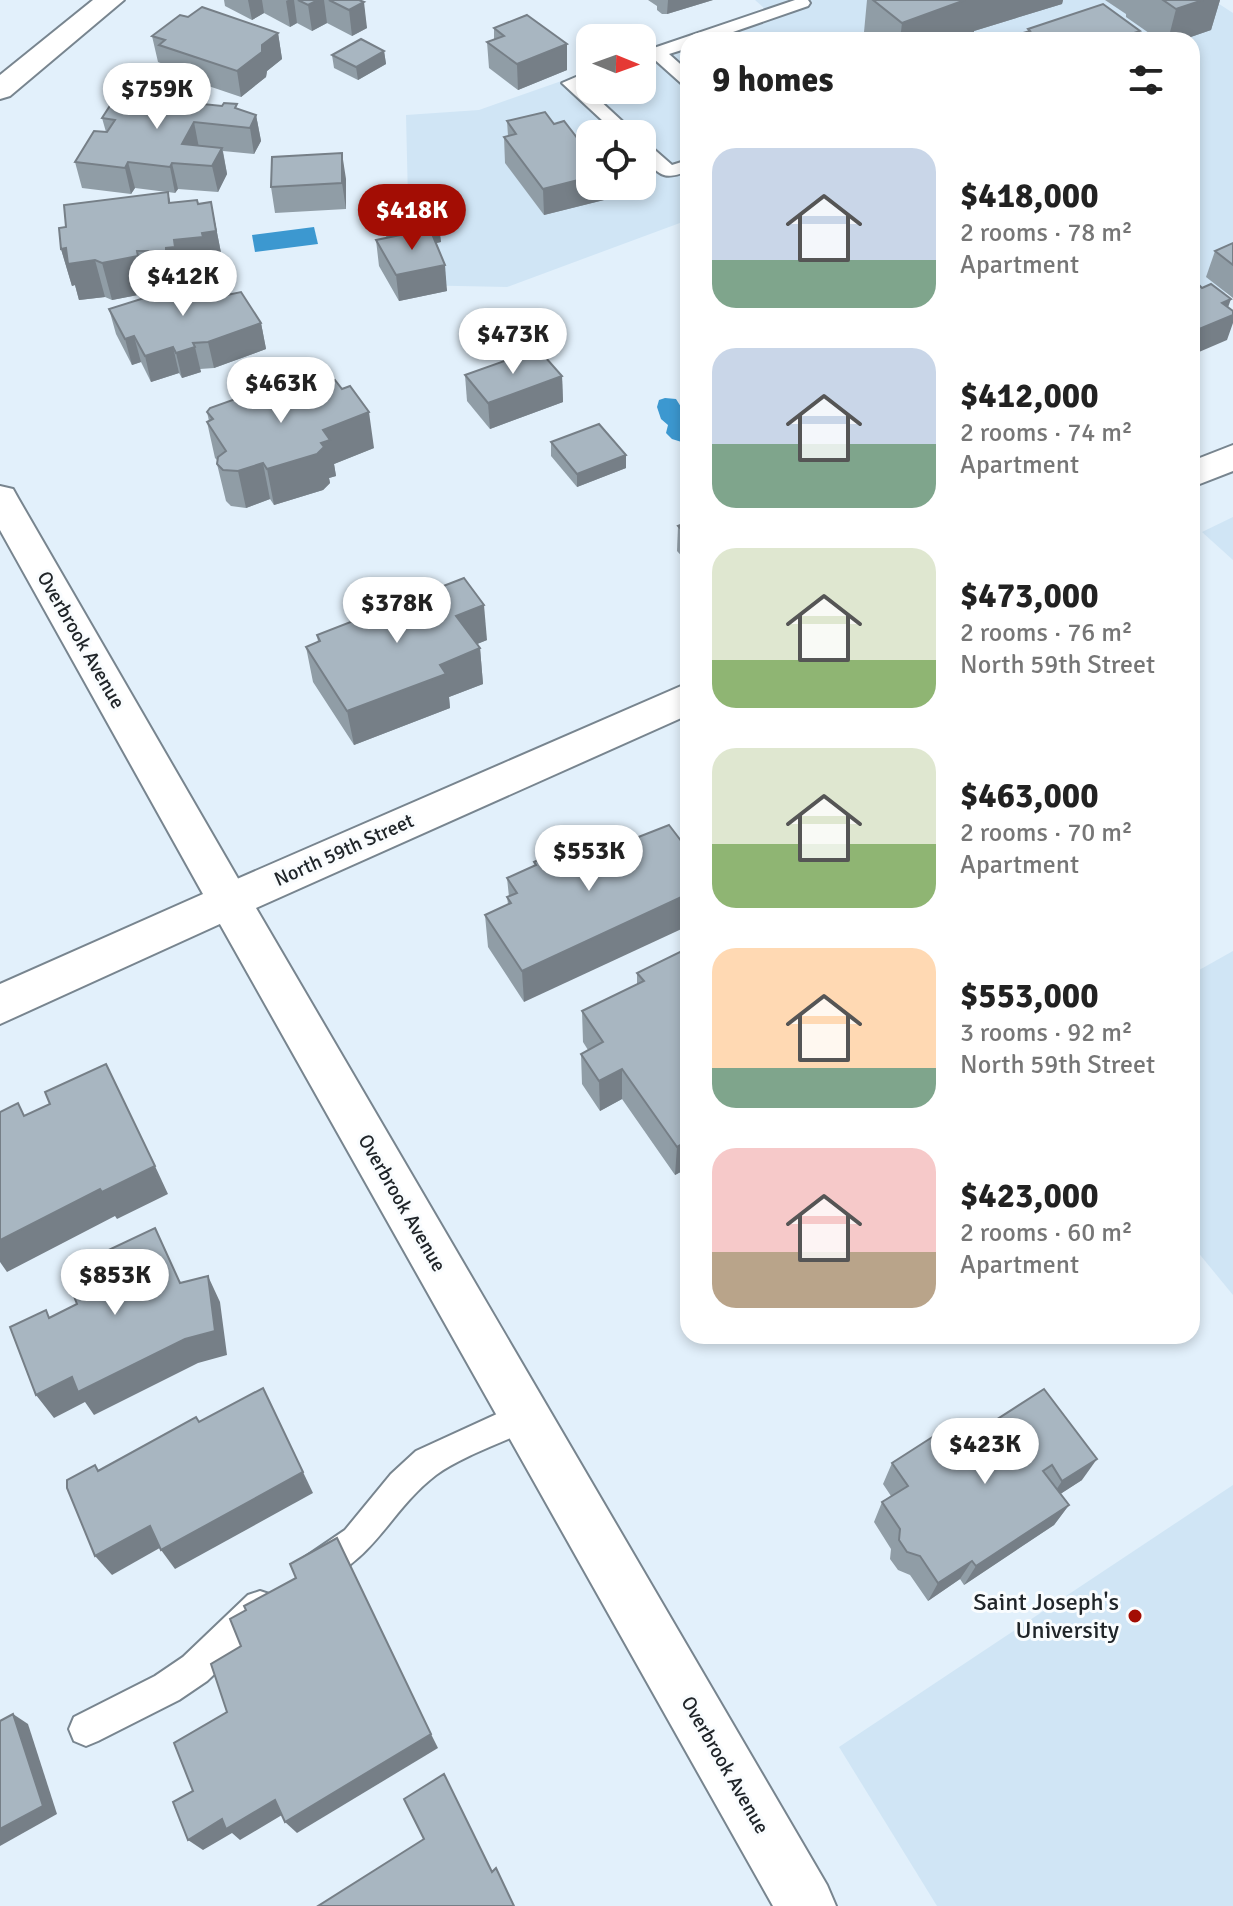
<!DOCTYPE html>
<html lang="en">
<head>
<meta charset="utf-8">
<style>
  :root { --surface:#fff; --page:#f6f6f6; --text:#222; --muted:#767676; --accent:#a30d04 }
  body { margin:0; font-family:Signika,sans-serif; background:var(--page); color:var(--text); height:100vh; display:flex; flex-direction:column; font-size:30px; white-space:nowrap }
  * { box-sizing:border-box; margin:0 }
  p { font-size:26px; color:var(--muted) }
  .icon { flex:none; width:44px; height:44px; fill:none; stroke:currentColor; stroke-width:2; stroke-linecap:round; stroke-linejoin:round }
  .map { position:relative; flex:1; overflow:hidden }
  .sheet { position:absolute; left:680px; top:32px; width:520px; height:1312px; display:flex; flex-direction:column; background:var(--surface); border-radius:24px; box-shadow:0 4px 12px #0003 }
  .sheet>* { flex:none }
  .needle { width:52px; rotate:91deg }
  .buttons { position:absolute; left:576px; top:24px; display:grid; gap:16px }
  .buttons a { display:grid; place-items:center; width:80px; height:80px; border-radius:16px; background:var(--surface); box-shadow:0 4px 12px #0003; font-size:40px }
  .price { position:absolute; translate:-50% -68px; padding:0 18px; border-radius:28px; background:#fff; color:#222; font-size:26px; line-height:52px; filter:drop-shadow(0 2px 4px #0008) }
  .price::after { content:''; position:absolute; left:50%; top:48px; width:24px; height:18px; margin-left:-12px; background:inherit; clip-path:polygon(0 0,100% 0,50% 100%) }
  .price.selected { background:var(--accent); color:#fff }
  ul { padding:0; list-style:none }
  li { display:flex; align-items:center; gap:24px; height:200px; padding:0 32px }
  li span { display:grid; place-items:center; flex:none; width:224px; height:160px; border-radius:24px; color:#555 }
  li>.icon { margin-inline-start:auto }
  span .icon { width:96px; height:96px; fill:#fffc; stroke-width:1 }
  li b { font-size:34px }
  h2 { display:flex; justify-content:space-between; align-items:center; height:96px; padding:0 32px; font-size:34px }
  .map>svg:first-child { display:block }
  .built { fill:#d0e5f5; fill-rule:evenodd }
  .water { fill:#3c98d0 }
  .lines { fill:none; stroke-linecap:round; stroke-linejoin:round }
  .service-casing { stroke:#78858f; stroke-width:4 }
  .minor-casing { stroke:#78858f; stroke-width:4 }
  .tertiary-casing { stroke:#78858f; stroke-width:4 }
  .service { fill:#fff; fill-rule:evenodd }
  .minor { fill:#fff; fill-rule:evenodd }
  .tertiary { fill:#fff; fill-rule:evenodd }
  .wall { fill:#909da6 }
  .shaded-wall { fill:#767f87 }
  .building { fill:#a8b6c1; stroke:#767f87; stroke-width:2 }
  .poi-dot { fill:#a30d04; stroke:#f9fcfe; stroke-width:3 }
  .labels { text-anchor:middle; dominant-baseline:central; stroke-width:6; stroke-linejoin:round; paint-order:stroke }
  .street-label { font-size:20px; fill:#202529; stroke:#f9fcfe }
  .near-poi-label { font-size:24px; fill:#202529; stroke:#f9fcfe; text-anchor:end }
</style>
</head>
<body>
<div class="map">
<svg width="1233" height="1906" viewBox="0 0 1233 1906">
  <rect width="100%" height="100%" fill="#e2f0fb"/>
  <g class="built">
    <path d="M755 0H1213L1233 13V290L1192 305V40H688V220L507 287 410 285 406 115 479 110 590 71V90H642V52L765 9ZM590 134H642V186H590Z"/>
    <polygon points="1233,517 1233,560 1202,532"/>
    <polygon points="1233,951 1233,1295 1192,1245 1192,974"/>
    <polygon points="1233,1485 1233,1906 937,1906 839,1747"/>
  </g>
  <g class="water">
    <polygon points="314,227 318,244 255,252 252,235"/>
    <polygon points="665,398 676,399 688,418 688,444 672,439 666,433 668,425 661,419 657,407 659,400"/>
  </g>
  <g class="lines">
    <g class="service-casing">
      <g id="service">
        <polygon points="795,0 808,0 810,3 808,6 710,40 688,40 688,48 669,54 688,71 688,85 682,84 654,59 642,63 642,52"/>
        <polygon points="590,71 590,82 583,85 636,134 617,134 562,83"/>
        <path d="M642 143 648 144 672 165 688 160V171C662 181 661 175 642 157Z"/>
        <path d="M525 1401 536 1405 540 1416 536 1427C508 1440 460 1457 436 1475 389 1511 376 1560 315 1585L304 1580 299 1569 304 1558 345 1530 391 1474 416 1451Z"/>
        <polygon points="260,1591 272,1595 276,1607 272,1619 207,1681 179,1700 98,1741 86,1746 74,1741 69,1729 74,1717 155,1676 183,1657 248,1595"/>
      </g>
    </g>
    <g class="minor-casing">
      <g id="minor">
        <polygon points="93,0 124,0 10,96 0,99 0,75"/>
        <polygon points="0,486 13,489 18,498 251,901 244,913 0,1024 0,984 203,894 0,530"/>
      </g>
    </g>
    <g class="tertiary-casing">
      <g id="tertiary">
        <polygon points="1233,445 1233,471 1192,487 1192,461"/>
        <polygon points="688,683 688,715 256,908 827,1885 836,1906 773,1906 207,901 214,889"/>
      </g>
    </g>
    <use href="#service" class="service"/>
    <use href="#minor" class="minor"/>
    <use href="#tertiary" class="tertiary"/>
  </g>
  <g class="wall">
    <polygon points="224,0 359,0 367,28 352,36 327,23 312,31 297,23 290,27 264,13 252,20 225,6"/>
    <polygon points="648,0 713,0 667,14 662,14 657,10 657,6"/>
    <polygon points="867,0 1063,0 1062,4 974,31 974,34 955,37 947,40 874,40 864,32"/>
    <polygon points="1105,0 1220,0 1211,30 1182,40 1159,40 1126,17 1126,14"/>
    <polygon points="188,17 278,33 282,59 267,71 266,77 241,97 164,71 163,64 158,62 152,36"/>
    <polygon points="494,28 567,70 518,90 489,68 487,42 494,40"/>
    <polygon points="384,51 386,64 358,80 334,68 332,55"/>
    <polygon points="168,92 170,101 238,109 256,115 261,141 254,154 223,151 227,174 218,192 178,189 175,193 168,192 170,203 198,204 211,202 224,268 210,270 211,274 183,277 183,284 174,285 175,288 215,289 217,297 261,323 266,349 214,368 200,369 201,372 182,378 179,373 151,382 141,362 132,365 116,334 109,309 174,288 146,288 148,293 112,300 105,297 79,300 75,285 72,286 61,249 66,227 167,192 135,188 131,194 82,188 75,162 106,132 102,118"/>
    <polygon points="507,121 608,199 544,215 505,163 504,137 508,136"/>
    <polygon points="346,179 346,209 275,213 271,187"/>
    <polygon points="378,211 439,228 441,242 436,243 447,291 399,301 379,266 376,240 387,238 380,224"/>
    <polygon points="1233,243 1233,298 1206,277 1215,251"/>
    <polygon points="465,375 562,376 563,402 490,429 467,401"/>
    <polygon points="207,412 374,448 334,464 336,476 329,478 330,483 323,490 274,505 270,499 246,508 231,506 226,501 217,464 218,461 215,458 207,422 209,421"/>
    <polygon points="551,442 626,455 626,468 577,487 551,456"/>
    <polygon points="688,522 688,563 677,551 678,526"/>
    <polygon points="317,635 487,640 477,644 480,648 483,684 449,697 450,708 354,745 313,682 306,647 318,642"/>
    <polygon points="564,848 524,1002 488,947 485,915 508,904 507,897 509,897 507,878 535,865 534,862"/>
    <polygon points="688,948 688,1168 675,1175 622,1099 600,1111 582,1084 581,1054 588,1050 583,1042 582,1011 637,984 637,973"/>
    <polygon points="1044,1389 1082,1480 1060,1494 1069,1505 1054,1525 964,1585 960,1579 928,1601 910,1575 898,1570 890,1559 891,1549 874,1522 882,1502 891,1496 883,1484 892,1463 946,1452"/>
  </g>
  <g class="shaded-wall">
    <polygon points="248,0 262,0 264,13 252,20"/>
    <polygon points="288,0 294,0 297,23 290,27 286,1"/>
    <polygon points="315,0 324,0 327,23 312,31 308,5"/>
    <polygon points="668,0 713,0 667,14"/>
    <polygon points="965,0 1063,0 1062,4 974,31 974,34 955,37 947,40 900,40 902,23"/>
    <polygon points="1203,0 1220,0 1211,30 1182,40 1168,40 1176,9"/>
    <polygon points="364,2 367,28 352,36 349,10"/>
    <polygon points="1140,31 1138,40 1113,40"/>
    <polygon points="278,33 282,59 267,71 266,77 241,97 237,71 262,45"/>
    <polygon points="567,44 567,70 518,90 517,64"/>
    <polygon points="384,51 386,64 358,80 356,67"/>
    <polygon points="256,115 261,141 254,154 250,128"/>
    <polygon points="194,122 199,148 182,144"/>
    <polygon points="222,148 227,174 218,192 212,166"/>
    <polygon points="342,153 346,179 346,209 342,183"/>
    <polygon points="128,162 135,188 131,194 125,168"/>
    <polygon points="172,163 178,189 175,193 170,167"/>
    <polygon points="590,177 590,186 608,186 608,199 544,215 543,189"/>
    <polygon points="168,192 176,229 205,233 211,202 224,268 210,270 211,274 183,277 183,284 174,285 175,288 166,248 169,203"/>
    <polygon points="439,228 441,242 395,252 393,239"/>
    <polygon points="66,248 95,260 105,297 79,300 75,285 72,286 61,249"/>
    <polygon points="138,256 148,293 112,300 102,263"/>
    <polygon points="445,265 447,291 399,301 396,275"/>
    <polygon points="1231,299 1224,319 1233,315 1233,323 1227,340 1192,355 1192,332 1222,303"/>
    <polygon points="261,323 266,349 214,368 208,342"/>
    <polygon points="134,336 141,362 132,365 125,339"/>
    <polygon points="173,347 179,373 151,382 145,356"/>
    <polygon points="195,347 201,372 182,378 176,353"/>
    <polygon points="562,376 563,402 490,429 488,403"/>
    <polygon points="369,412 374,448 334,464 336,476 329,478 330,483 323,490 274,505 267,469 321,443 323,430"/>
    <polygon points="626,455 626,468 577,487 577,474"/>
    <polygon points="263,463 270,499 246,508 238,471"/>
    <polygon points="484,605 487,640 460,651 456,616"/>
    <polygon points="480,648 483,684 449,697 450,708 354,745 347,711 440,665"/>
    <polygon points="688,894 688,926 524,1002 522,971"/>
    <polygon points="622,1069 622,1099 600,1111 599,1081"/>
    <polygon points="688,1141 688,1168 675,1175 677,1147"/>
    <polygon points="155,1166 168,1194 117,1219 115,1216 7,1272 0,1262 0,1240 100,1189"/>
    <polygon points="208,1276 220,1302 227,1355 198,1363 94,1415 85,1402 54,1418 36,1395"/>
    <polygon points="1097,1459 1082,1480 1048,1502 1062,1481"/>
    <polygon points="303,1472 313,1493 175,1569 161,1550"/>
    <polygon points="1069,1505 1054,1525 964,1585 976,1566"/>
    <polygon points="150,1526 165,1545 112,1575 95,1556"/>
    <polygon points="972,1561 960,1579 928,1601 938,1583"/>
    <polygon points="13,1714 28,1724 57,1814 0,1846 0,1829"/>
    <polygon points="431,1734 438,1748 297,1833 285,1822"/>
    <polygon points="275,1800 287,1812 240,1840 232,1833 203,1850 188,1840 222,1819"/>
  </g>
  <g class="building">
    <polygon points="298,0 318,0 308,5"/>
    <polygon points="329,0 359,0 364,2 349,10"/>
    <polygon points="873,0 965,0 902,23"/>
    <polygon points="1163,0 1203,0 1176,9"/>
    <polygon points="1103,4 1140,31 1113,40 999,40 1030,31 1028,29"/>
    <polygon points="202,7 278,33 262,45 262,52 237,71 159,45 165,40 152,36 180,15 188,17"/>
    <polygon points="527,15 567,44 517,64 487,42 504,36 494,28"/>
    <polygon points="361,39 384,51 356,67 332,55"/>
    <polygon points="122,87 168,92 163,100 222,106 224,103 237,104 235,108 256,115 250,128 194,122 182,144 222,148 212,166 172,163 170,167 128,162 125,168 75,162 94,131 107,132 115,120 102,118"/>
    <polygon points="545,112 554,124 564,121 578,139 581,138 590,148 590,177 543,189 504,137 516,134 507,121"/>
    <polygon points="342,153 342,183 271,187 272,157"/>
    <polygon points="168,192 169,203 197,200 198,204 211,202 216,231 202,233 203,237 174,240 175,247 166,248 166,251 137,251 138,256 102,263 95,260 68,264 66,248 61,249 59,228 66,227 64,205"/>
    <polygon points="425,201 439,228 431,230 430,229 392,237 378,211"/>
    <polygon points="430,229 445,265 396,275 376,240"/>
    <polygon points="1233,243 1233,265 1215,251"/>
    <polygon points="205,279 215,289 215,295 208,299 241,292 261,323 208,342 193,343 195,347 176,353 173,347 145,356 134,336 125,339 109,309"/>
    <polygon points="1198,284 1202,288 1211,284 1231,299 1222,303 1233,311 1233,315 1192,332 1192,287"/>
    <polygon points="538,349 562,376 488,403 465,375"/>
    <polygon points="335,380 342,389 350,386 369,412 323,430 330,440 321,443 324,447 317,454 267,469 263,463 238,471 223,470 217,464 218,457 226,451 207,422 213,419 207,412 210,408 241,397 257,400 273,395 281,396"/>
    <polygon points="599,424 626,455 577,474 551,442"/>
    <polygon points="688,522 688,537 678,526"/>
    <polygon points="464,578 484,605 456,616 480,648 440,665 446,674 347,711 306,647 320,641 317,635"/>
    <polygon points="669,825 688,850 688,894 522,971 485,915 511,903 507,897 517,893 507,878 536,865 534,862 564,848 567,851 603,834 613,847"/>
    <polygon points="688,948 688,1141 677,1147 622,1069 599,1081 581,1054 603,1042 582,1011 644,981 637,973"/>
    <polygon points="106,1064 155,1166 102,1192 100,1189 0,1240 0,1112 18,1103 24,1116 50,1104 45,1092"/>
    <polygon points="155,1228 180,1283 208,1276 215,1331 185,1339 78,1392 72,1377 36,1395 10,1327 46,1310 49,1318 77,1304 64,1271"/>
    <polygon points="263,1388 303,1472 161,1550 150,1526 95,1556 67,1488 67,1480 95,1465 98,1471 196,1417 199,1422"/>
    <polygon points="1044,1389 1097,1459 1062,1481 1052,1465 1043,1471 1069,1505 976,1566 972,1561 938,1583 920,1556 907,1552 899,1540 900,1529 882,1502 908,1486 892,1463 934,1436 946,1452"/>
    <polygon points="337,1538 431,1734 285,1822 275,1800 226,1829 222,1819 188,1840 173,1802 193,1791 174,1743 227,1712 211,1664 241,1646 230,1619 246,1610 244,1606 296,1578 290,1564"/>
    <polygon points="13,1714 43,1806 0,1829 0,1721"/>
    <polygon points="444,1774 492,1872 496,1868 514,1906 318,1906 424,1839 404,1799"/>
  </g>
  <circle class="poi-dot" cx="1135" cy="1616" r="8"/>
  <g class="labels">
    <g class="street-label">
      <text transform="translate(81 640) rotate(60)">Overbrook Avenue</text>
      <text transform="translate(344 850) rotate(-24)">North 59th Street</text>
      <text transform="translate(402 1203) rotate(60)">Overbrook Avenue</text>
      <text transform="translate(725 1765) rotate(60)">Overbrook Avenue</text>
    </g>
    <g class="near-poi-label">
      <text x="1119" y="1602">Saint Joseph's<tspan x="1119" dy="28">University</tspan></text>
    </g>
  </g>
</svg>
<div class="buttons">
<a><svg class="needle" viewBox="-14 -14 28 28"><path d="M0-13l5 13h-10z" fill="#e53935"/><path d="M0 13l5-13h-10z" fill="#767676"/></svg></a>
<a><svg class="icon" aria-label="locate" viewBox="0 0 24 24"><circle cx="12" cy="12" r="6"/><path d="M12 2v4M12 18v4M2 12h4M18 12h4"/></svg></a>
</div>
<b class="price" style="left:157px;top:131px">$759K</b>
<b class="price selected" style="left:412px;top:252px">$418K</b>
<b class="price" style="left:183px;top:318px">$412K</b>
<b class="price" style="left:513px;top:376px">$473K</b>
<b class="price" style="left:281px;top:425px">$463K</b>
<b class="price" style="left:397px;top:645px">$378K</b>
<b class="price" style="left:589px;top:893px">$553K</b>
<b class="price" style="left:115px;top:1317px">$853K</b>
<b class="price" style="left:985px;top:1486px">$423K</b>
<section class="sheet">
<h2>9 homes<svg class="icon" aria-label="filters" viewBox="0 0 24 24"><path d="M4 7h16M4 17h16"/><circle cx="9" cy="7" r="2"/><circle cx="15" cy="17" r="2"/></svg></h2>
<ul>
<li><span style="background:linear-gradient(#c9d6e8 70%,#7fa58c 0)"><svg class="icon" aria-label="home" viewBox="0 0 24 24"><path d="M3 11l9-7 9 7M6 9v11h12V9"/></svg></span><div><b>$418,000</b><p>2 rooms · 78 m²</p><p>Apartment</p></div></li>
<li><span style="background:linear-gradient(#c9d6e8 60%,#7fa58c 0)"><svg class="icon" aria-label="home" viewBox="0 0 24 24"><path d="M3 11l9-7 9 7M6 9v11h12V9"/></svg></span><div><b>$412,000</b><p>2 rooms · 74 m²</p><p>Apartment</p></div></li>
<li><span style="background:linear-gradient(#dfe7d0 70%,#8fb573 0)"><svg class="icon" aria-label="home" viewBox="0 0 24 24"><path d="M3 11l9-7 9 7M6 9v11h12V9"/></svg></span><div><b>$473,000</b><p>2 rooms · 76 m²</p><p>North 59th Street</p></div></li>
<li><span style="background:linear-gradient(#dfe7d0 60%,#8fb573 0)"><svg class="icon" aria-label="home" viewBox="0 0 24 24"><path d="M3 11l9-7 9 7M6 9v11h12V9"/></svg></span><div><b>$463,000</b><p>2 rooms · 70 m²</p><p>Apartment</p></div></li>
<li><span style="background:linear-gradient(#ffd9b3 75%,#7fa58c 0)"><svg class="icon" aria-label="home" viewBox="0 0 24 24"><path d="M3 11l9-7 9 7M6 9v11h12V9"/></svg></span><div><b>$553,000</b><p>3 rooms · 92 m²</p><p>North 59th Street</p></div></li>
<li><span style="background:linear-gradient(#f6c9c9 65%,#b9a48a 0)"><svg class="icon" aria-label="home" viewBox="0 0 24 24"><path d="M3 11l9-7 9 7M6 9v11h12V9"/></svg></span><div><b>$423,000</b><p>2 rooms · 60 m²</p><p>Apartment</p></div></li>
</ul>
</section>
</div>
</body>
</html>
